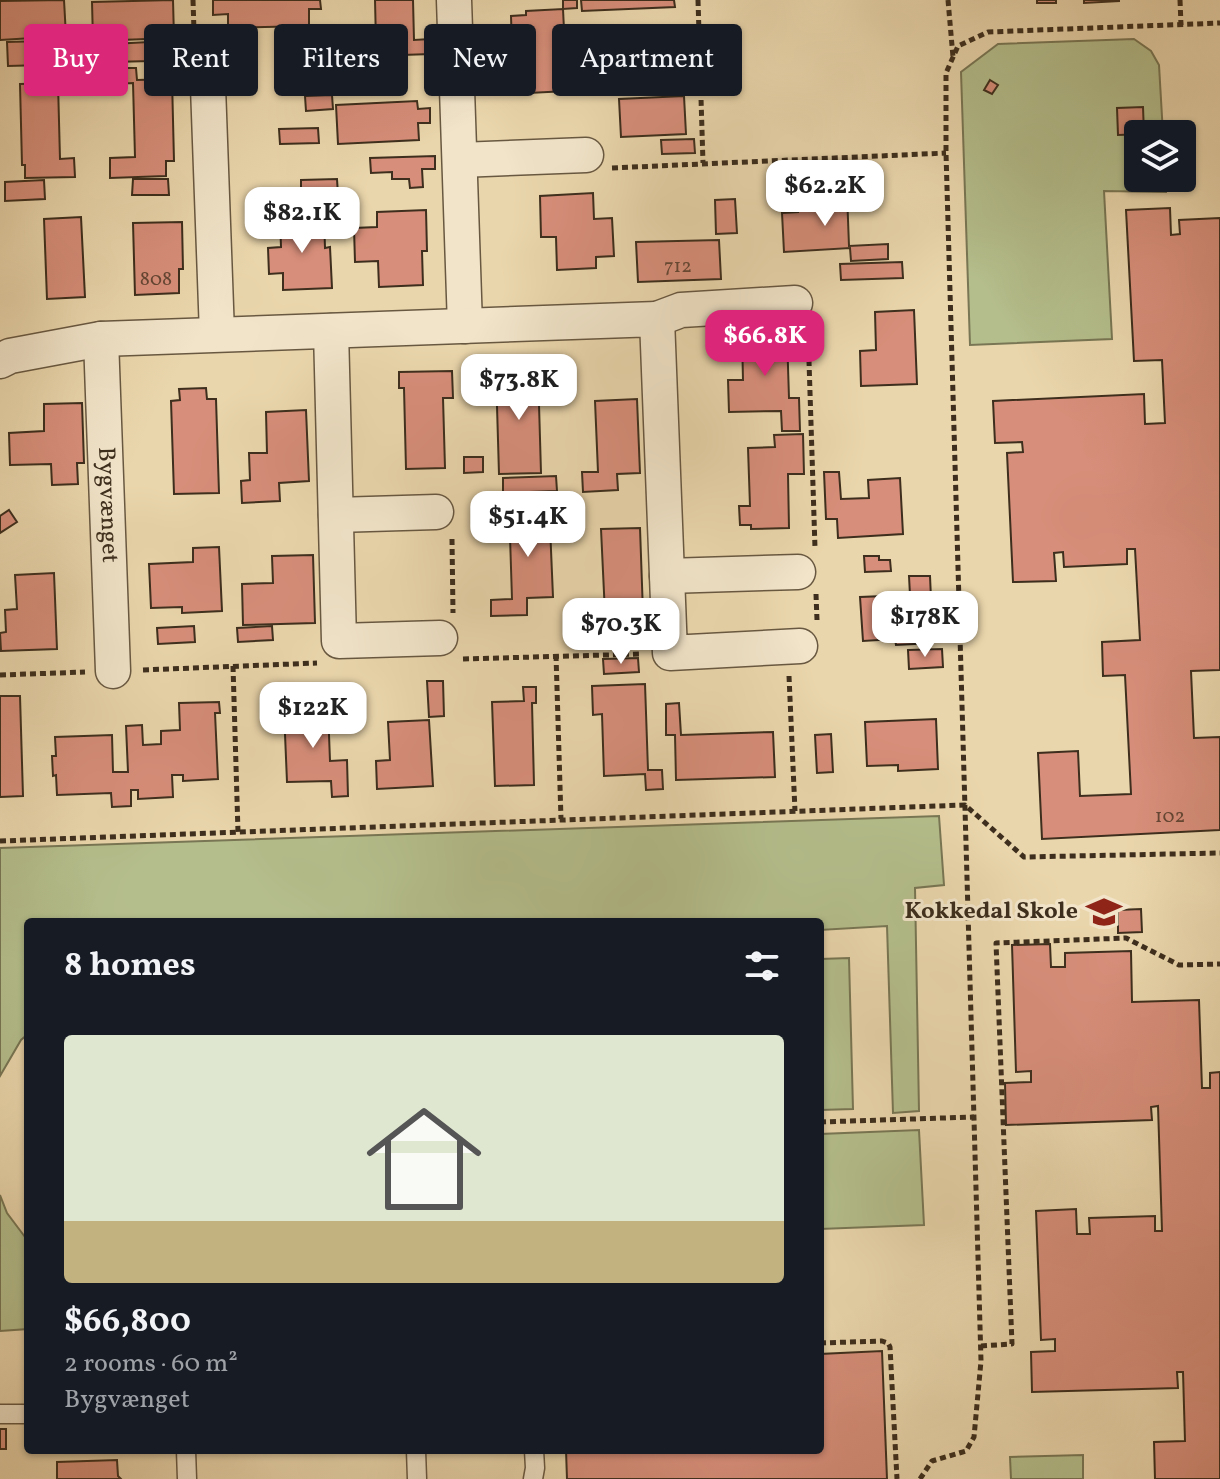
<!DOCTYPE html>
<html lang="en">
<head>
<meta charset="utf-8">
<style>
  :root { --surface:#171b24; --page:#20242c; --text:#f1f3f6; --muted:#9ea1a6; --accent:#db2777 }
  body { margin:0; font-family:Vollkorn,serif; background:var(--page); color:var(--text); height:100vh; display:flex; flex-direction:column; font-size:30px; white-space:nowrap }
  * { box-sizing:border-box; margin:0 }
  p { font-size:26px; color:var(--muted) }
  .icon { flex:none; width:44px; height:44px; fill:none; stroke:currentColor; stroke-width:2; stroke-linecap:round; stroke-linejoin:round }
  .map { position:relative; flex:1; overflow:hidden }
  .sheet { position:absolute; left:24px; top:918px; width:800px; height:536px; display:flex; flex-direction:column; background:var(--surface); border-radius:8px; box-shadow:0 2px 6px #0004 }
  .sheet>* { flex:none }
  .banner { position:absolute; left:24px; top:24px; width:800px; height:72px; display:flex; gap:16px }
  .fabs { position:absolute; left:1124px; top:120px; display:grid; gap:16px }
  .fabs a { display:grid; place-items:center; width:72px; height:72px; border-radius:8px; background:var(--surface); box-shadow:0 2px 6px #0004; font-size:40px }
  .price { position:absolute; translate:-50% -68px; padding:0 18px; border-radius:16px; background:#fff; color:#222; font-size:26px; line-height:52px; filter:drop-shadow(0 2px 4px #0008) }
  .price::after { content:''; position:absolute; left:50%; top:48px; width:24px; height:18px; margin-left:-12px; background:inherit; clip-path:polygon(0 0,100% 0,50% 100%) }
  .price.on { background:var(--accent); color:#fff }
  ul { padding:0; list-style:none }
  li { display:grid; align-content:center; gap:16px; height:424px; padding:0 40px }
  li span { display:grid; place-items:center; height:248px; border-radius:8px; color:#555 }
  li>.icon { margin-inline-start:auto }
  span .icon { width:144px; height:144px; fill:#fffc; stroke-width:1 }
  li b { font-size:34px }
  h2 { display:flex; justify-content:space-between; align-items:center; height:96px; padding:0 40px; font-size:34px }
  .tag { padding:0 28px; border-radius:8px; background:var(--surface); box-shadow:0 2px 6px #0004; font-size:28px; line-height:72px }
  .tag.on { background:var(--accent); color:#fff }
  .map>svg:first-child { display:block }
  .green { fill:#b4be8c; stroke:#787654; stroke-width:2 }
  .building { fill:#d78e7a; stroke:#3d2e1d; stroke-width:2 }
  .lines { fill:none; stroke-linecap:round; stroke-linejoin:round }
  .service-casing { stroke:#685841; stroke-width:21 }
  .minor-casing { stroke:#685841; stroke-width:37 }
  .path { stroke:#3d2e1d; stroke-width:5; stroke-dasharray:6 4; stroke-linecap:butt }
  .service { stroke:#f1e4c9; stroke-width:18 }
  .minor { stroke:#f1e4c9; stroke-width:34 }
  .labels { text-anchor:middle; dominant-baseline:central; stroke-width:6; stroke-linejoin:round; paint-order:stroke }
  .number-label { font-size:20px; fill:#644634 }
  .street-label { font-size:24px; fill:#3d2e1d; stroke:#f1e4c9 }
  .poi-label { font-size:24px; font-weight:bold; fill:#3d2e1d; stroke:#f1e4c9; text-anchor:end }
</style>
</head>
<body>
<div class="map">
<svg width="1220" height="1479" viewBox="0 0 1220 1479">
  <rect width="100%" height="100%" fill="#ead6ac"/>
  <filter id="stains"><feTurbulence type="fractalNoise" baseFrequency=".0025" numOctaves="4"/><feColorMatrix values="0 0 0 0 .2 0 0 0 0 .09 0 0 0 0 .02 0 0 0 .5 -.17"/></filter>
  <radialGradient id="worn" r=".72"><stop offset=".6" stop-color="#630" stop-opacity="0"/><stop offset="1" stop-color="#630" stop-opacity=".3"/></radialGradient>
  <g class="green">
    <polygon points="1134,39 1151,51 1159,65 1163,134 1138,134 1138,178 1166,178 1166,192 1104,191 1112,339 970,345 961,72 998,44"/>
    <polygon points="939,816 944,885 915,888 919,1111 893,1113 887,926 820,930 820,922 28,922 28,1034 21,1040 0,1076 0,848"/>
    <polygon points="849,958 853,1109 820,1110 820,959"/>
    <polygon points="919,1130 924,1225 820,1229 820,1134"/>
    <polygon points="0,1195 7,1213 28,1241 28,1329 0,1331"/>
    <polygon points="1083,1455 1083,1479 1011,1479 1010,1457"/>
  </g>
  <g class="building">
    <polygon points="64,0 66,36 0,40 0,1"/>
    <polygon points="173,0 174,38 93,41 92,2"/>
    <polygon points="213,0 320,0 321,9 309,9 309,26 228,28 228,14 213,15"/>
    <polygon points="375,0 413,0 414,40 430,39 431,54 402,55 402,42 376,42"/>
    <polygon points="563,0 577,0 577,8 563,9"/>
    <polygon points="581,0 674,0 675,7 582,11"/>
    <rect x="1037" y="0" width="19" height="3"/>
    <polygon points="1084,0 1119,0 1119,1 1084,3"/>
    <polygon points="563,9 567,91 529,93 527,47 512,48 511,16 526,15 526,11"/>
    <polygon points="42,41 43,65 8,66 7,42"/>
    <polygon points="149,42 150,61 113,62 112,44"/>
    <polygon points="101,51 101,63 84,64 84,52"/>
    <polygon points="115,68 136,68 137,80 172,79 174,161 166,161 166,176 110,178 110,158 135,157 133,83 115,84"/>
    <polygon points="60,69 71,69 72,86 61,86"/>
    <polygon points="990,80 998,85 992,94 984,90"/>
    <polygon points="58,83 60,159 74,158 75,177 25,178 25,165 22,165 20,84"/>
    <polygon points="332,95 333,109 306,111 305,96"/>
    <polygon points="684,96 686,134 621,137 619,99"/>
    <polygon points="417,101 418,109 430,108 430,123 418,123 419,140 338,144 336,105"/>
    <polygon points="1143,107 1144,134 1118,135 1117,108"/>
    <polygon points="318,128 319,143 280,144 279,129"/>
    <polygon points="694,139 695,153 662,154 661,140"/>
    <polygon points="435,156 435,169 422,169 423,187 410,188 409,179 392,179 392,172 371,173 370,158"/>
    <polygon points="133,179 168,179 169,195 132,195"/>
    <polygon points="337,179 338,195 301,196 301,180"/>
    <polygon points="44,180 45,199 5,201 5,182"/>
    <polygon points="593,193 594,219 612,218 614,256 596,257 596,268 557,270 556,237 541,237 540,196"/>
    <polygon points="847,193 849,246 888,244 888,259 851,261 850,248 784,252 782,213 798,212 797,196"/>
    <polygon points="735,199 737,233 716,234 715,200"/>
    <polygon points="1170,208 1171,235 1180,234 1179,220 1220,218 1220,670 1191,671 1194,738 1220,737 1220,830 1042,839 1038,753 1078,751 1080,796 1131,794 1125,675 1103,676 1102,642 1140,640 1135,549 1127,549 1127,564 1064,567 1063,552 1054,553 1056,581 1013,582 1007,453 1023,452 1022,442 995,443 993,401 1144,394 1145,424 1165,423 1162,360 1134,361 1126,210"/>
    <polygon points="426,210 427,251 422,251 423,285 379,287 378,261 355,262 354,228 377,227 377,212"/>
    <polygon points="324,216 325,248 330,247 332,288 283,290 283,273 269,274 268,248 281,247 280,218"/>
    <polygon points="81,217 85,297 47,299 44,219"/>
    <polygon points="182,222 183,269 179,269 179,293 135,295 133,223"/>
    <polygon points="719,240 721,279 638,282 636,242"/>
    <polygon points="902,262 903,278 841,280 840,264"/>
    <polygon points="914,310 917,384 861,386 860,351 876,350 875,312"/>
    <polygon points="768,324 768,335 787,335 789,398 799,398 800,431 782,431 781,411 729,412 728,380 743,380 742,336 746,336 746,325"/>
    <polygon points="538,370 541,473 499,474 496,372"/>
    <polygon points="452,371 453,398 443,398 445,468 406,469 404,388 399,388 399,372"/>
    <polygon points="206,388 207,399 216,399 219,493 174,494 171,401 180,400 179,389"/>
    <polygon points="637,399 640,473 617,474 618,490 583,492 582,472 598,472 595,401"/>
    <polygon points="82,403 84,463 77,463 78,484 52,485 51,464 10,465 9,433 44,431 44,404"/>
    <polygon points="306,410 309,481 279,483 280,501 242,503 241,481 250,480 249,453 267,453 266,412"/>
    <polygon points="803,434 804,474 788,474 789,528 751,529 751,525 740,525 739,506 750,506 748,448 775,447 774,435"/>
    <polygon points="464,457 483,457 483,472 464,473"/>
    <polygon points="824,472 839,472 841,499 869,498 868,480 900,478 903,534 838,538 837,519 826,519"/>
    <polygon points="556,476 557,491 503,493 503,478"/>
    <polygon points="549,503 553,597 527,598 527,615 491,616 491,600 512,599 509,505"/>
    <polygon points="9,510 17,522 0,533 0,516"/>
    <polygon points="640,528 643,613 605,614 601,529"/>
    <polygon points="219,547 222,611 182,613 182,607 151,608 149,564 193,562 193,548"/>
    <polygon points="313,555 315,623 243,625 242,584 273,583 272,556"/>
    <polygon points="864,556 879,556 879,560 890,560 891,571 865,572"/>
    <polygon points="54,573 57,649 1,651 0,633 6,632 5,610 17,609 15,575"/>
    <polygon points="909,576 930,576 933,643 896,645 895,639 863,641 860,597 910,595"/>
    <rect x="564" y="611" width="36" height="15"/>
    <polygon points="194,626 195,642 158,644 157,628"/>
    <polygon points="272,626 273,640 238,642 237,628"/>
    <polygon points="942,649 943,667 909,669 908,650"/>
    <polygon points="638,658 639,672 604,674 603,659"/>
    <polygon points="427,681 443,681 444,716 429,717"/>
    <polygon points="645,684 648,770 662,770 663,789 646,790 645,774 604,776 602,714 593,715 592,686"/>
    <polygon points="523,687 536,687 536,703 532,703 534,785 495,786 492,702 524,701"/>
    <polygon points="0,696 20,696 23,796 0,797"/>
    <polygon points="219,702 220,713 215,713 218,779 183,781 183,775 172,775 173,797 138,799 138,790 131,790 131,806 112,807 111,793 57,795 56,775 53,776 52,756 56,756 55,737 112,735 113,772 128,772 126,726 142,725 143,745 161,744 161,731 180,730 179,703"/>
    <polygon points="679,703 681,735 773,732 775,777 676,780 675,735 666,735 666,704"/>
    <polygon points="328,708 330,761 347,760 348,796 332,797 331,781 287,782 284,710"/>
    <polygon points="936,719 938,769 898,771 898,765 867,766 865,722"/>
    <polygon points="429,720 433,786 377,789 376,761 390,760 388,722"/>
    <polygon points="831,734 833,772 817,773 815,735"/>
    <polygon points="1141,909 1142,932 1118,933 1118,910"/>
    <polygon points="1050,944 1051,967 1065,967 1065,953 1131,951 1132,1002 1199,1000 1202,1088 1210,1088 1210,1073 1220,1072 1220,1479 1155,1479 1154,1442 1185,1441 1183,1372 1177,1372 1178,1388 1032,1392 1031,1352 1055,1351 1055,1339 1041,1340 1036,1211 1076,1209 1077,1234 1090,1234 1089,1218 1155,1216 1155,1231 1162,1231 1158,1106 1151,1107 1152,1120 1006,1125 1005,1083 1031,1082 1031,1071 1016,1072 1012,945"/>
    <polygon points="882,1351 887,1479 567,1479 566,1450 820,1450 820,1354"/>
    <rect x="0" y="1429" width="6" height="20"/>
    <polygon points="117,1460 118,1476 121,1479 57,1479 57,1462"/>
  </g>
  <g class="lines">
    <g class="service-casing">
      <g id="service">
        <polyline points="0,1414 28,1414"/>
        <polyline points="186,1450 187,1479"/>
        <polyline points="416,1450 417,1479"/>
        <polyline points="533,1479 535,1468 534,1450"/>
      </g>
    </g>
    <g class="minor-casing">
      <g id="minor">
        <polyline points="454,0 465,326"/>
        <polyline points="207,59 217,334"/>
        <polyline points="460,160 586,155"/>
        <polyline points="657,319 681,310 795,303"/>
        <polyline points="331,331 339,641 440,638"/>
        <path id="s1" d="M101 339 113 671"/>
        <polyline points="0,361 10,356 101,339 657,319 670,653 800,646"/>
        <polyline points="336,515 436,512"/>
        <polyline points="667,576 798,572"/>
      </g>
    </g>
    <g class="path">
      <polyline points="193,0 194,31"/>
      <polyline points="698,0 703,163"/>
      <polyline points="948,0 953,57"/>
      <polyline points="1180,0 1181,25"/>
      <polyline points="612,168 946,153"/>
      <polyline points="808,330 815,548"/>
      <polyline points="452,539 453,613"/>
      <polyline points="816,594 817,620"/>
      <polyline points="556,655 561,819"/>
      <polyline points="463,659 641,654"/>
      <polyline points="233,666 238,832"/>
      <polyline points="143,670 317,663"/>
      <polyline points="0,675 85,672"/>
      <polyline points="789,676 795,811"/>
      <polyline points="0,841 965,805 1024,857 1220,853"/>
      <polyline points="820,1122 974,1117"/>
      <polyline points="820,1343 882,1341 888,1343 890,1347 897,1479"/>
      <polyline points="981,1346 1012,1344 996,943 1126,938 1179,965 1220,964"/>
      <polyline points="920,1479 932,1461 966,1451 974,1437 981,1361 946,153 946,73 958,46 988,32 1220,23"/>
    </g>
    <use href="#service" class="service"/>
    <use href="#minor" class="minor"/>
  </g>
  <defs>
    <g id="school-bare" transform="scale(2.76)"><path d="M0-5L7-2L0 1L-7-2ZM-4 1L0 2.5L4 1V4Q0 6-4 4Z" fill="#8f2418" stroke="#f1e4c9" stroke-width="2.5" paint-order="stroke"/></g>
  </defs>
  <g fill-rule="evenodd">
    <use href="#school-bare" x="1104" y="912"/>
  </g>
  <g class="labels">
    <g class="number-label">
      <text x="678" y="267">712</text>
      <text x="156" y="280">808</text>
      <text x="1170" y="817">102</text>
    </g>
    <g class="street-label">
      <text stroke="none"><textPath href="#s1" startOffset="166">Bygvænget</textPath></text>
    </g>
    <g class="poi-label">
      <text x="1078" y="912">Kokkedal Skole</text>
    </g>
  </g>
  <rect width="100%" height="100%" filter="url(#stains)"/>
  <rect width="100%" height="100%" fill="url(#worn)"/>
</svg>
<div class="fabs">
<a><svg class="icon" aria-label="layers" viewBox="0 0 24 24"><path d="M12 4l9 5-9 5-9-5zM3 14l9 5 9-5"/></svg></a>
</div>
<b class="price" style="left:825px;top:228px">$62.2K</b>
<b class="price" style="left:302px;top:255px">$82.1K</b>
<b class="price on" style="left:765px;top:378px">$66.8K</b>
<b class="price" style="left:519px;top:422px">$73.8K</b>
<b class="price" style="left:528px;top:559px">$51.4K</b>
<b class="price" style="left:925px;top:659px">$178K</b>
<b class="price" style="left:621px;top:666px">$70.3K</b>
<b class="price" style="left:313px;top:750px">$122K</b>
<div class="banner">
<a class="tag on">Buy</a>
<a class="tag">Rent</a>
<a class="tag">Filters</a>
<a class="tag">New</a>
<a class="tag">Apartment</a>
</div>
<section class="sheet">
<h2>8 homes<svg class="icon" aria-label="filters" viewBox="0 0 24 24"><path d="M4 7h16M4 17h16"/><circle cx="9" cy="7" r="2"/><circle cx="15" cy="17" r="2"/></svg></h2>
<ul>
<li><span style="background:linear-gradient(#dfe7d0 75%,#c2b280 0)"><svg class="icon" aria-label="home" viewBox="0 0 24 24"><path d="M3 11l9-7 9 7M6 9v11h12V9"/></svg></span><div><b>$66,800</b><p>2 rooms · 60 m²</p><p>Bygvænget</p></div></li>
</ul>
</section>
</div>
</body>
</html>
